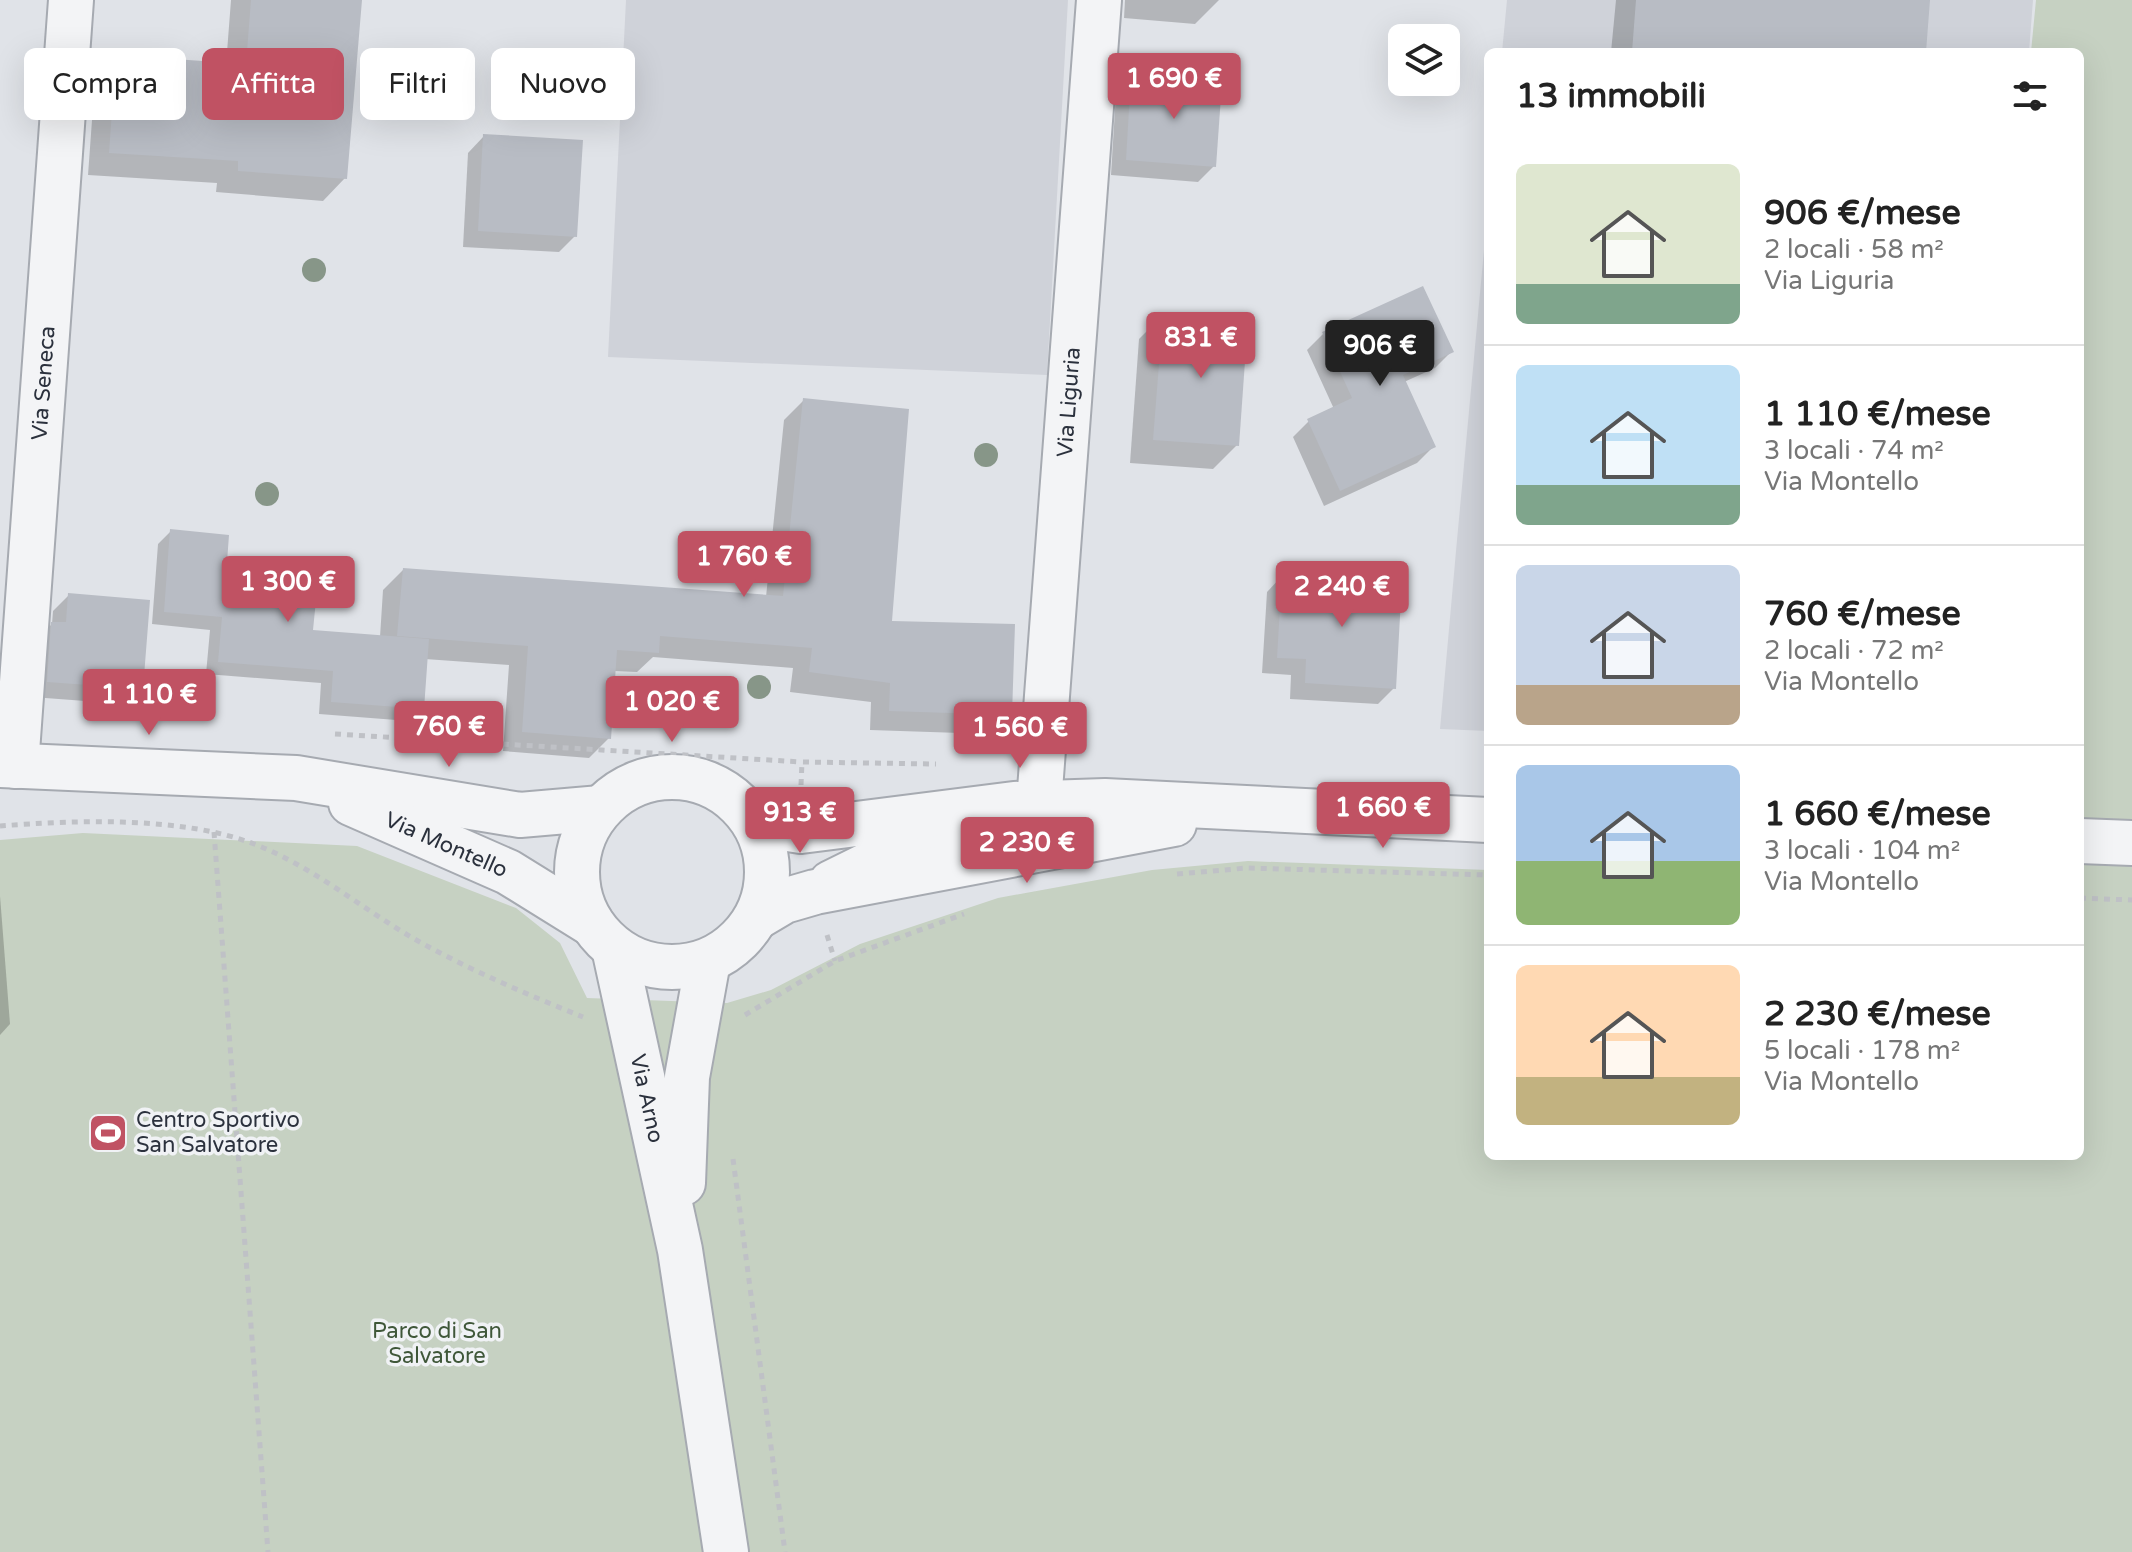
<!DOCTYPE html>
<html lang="it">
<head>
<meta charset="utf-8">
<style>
  :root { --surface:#fff; --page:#f2f2f2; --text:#222; --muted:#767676; --line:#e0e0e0; --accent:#c05263 }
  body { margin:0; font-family:"Varela Round",sans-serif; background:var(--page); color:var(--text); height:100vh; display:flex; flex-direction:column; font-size:30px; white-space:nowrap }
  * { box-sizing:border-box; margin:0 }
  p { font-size:26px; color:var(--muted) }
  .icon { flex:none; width:44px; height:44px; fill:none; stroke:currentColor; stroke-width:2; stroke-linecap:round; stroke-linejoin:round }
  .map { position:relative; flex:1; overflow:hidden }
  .sheet { position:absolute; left:1484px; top:48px; width:600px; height:1112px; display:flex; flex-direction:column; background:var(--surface); border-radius:12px; box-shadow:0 8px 32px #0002 }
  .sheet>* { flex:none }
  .guide { position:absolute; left:24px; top:48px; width:760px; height:72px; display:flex; gap:16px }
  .controls { position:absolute; left:1388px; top:24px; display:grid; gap:16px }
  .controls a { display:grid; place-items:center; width:72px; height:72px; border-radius:12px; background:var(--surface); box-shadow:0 8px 32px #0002; font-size:40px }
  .price { position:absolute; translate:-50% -68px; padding:0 18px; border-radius:8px; background:var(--accent); color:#fff; font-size:26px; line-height:52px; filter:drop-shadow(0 2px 4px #0008) }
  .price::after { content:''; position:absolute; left:50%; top:48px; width:24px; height:18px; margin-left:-12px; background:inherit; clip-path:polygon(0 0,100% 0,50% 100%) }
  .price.selected { background:#222; color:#fff }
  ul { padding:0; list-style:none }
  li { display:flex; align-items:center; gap:24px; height:200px; padding:0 32px }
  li+li { border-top:2px solid var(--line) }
  li span { display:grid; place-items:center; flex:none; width:224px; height:160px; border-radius:12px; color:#555 }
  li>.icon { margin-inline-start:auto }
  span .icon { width:96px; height:96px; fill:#fffc; stroke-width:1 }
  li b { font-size:34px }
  h2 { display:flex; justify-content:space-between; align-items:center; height:96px; padding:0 32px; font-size:34px }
  .chip { padding:0 28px; border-radius:12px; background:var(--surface); box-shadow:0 8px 32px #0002; font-size:28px; line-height:72px }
  .chip.selected { background:var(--accent); color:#fff }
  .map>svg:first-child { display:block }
  .built { fill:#cfd2d9 }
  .green { fill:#c6d1c2 }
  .shadow { fill:#0003 }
  .building { fill:#b8bcc4 }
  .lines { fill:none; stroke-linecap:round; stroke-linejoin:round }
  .minor-casing { stroke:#a6aab1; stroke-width:48 }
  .tertiary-casing { stroke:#a6aab1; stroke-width:48 }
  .path { stroke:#bfc1c6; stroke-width:5; stroke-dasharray:6 6; stroke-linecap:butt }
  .minor { stroke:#f3f4f6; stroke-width:44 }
  .tertiary { stroke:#f3f4f6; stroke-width:44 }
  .tree { fill:#879688 }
  .labels { text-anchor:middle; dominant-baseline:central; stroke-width:7; stroke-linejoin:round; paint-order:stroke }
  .street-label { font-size:22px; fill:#2b313d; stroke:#f0f2f5 }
  .poi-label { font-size:22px; fill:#2b313d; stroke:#f0f2f5; text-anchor:start }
  .park-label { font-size:22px; fill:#3f5739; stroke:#f0f2f5 }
</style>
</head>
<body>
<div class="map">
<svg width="2132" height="1552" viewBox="0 0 2132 1552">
  <rect width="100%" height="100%" fill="#e0e3e8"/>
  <g class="built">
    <polygon points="626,0 1068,0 1047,375 608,357"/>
    <polygon points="1507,0 2033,0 2029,52 1502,52"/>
    <polygon points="1488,207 1488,731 1440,729 1457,540"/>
  </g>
  <polygon class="green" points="2036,0 2132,0 2132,1552 0,1552 0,840 83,833 357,846 516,908 560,943 587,998 727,1003 771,990 860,944 998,898 1152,870 1248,861 1488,870 1488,1156 2080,1156 2080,52 2031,52"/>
  <g class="shadow">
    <polygon points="231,0 360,0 345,178 323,201 216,192 217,183 88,175 95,79 117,57 226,65"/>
    <polygon points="1125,0 1219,0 1195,24 1124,18"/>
    <polygon points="1616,0 1928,0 1924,52 1611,52"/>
    <polygon points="1132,77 1214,166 1198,182 1111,175 1116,93"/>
    <polygon points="484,136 575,236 559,252 463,247 468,153"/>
    <polygon points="1163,315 1237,445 1213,469 1130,463 1139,339"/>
    <polygon points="1323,334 1451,352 1435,368 1404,382 1433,447 1417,463 1324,506 1293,437 1309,421 1334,409 1307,350"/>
    <polygon points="804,400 890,622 1010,714 990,734 870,730 871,702 790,692 793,668 653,657 637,672 614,671 609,738 589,758 503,751 509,665 425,659 422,708 409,721 319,714 321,683 206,674 210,630 152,624 158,544 171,531 225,564 311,632 380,637 383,590 403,570 766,597 784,420"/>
    <polygon points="1283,575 1394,688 1378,704 1290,699 1291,675 1262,673 1267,592"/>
    <polygon points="69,595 141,688 125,704 32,697 36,640 52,624 53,611"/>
    <polygon points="0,896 10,1024 0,1035"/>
  </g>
  <g class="building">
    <polygon points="251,0 362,0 347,179 238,171 238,161 109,153 116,55 246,64"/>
    <polygon points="1636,0 1930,0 1926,52 1632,52"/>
    <polygon points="1131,75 1222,82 1216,167 1126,160"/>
    <polygon points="483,134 583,140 577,237 478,231"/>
    <polygon points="1423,286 1454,352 1403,375 1436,447 1340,491 1307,419 1352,398 1322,332"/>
    <polygon points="1163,313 1248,319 1239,446 1153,440"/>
    <polygon points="803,398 909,409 892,621 1015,624 1012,715 889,711 890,683 809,672 812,648 660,636 659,653 617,650 611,739 522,732 528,646 397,636 403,568 783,596"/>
    <polygon points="170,529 229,535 227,562 319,570 313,630 429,639 424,709 331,702 333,671 218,662 222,617 164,612"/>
    <polygon points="1282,573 1402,580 1396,689 1305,683 1306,659 1277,658"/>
    <polygon points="68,593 150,600 143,689 47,682 51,622 66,622"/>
  </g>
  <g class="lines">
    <g class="minor-casing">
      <g id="minor">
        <path id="s1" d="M16 766 71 0"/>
        <path id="s2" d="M831 883 908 845 992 833 1026 823 1039 803 1099 0"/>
        <path id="s3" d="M614 948 680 1250 726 1552"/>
        <polyline points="683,1183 687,1077 708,961"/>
      </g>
    </g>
    <g class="tertiary-casing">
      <g id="tertiary">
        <polyline points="0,765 296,778 520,815 601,808"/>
        <circle cx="672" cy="872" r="95"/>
        <path id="s4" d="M351 803 508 872 592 924"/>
        <polyline points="744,809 769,826 801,831 1014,804 1105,801 1488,820"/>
        <polyline points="2080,841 2132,843"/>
        <polyline points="757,917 784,901 815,892 1174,824"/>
      </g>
    </g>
    <g class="path">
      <polyline points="335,734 802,762"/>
      <polyline points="801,785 802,762 936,764"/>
      <path d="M0 826C77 820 181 816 254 844 310 865 360 907 411 937 465 968 526 994 583 1017"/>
      <polyline points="214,832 268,1552"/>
      <polyline points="1177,874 1247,868 1488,875"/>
      <polyline points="2080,898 2132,900"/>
      <polyline points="827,935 835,961"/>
      <polyline points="745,1015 835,961 964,914"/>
      <polyline points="733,1159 785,1552"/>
    </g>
    <use href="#minor" class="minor"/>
    <use href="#tertiary" class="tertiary"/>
  </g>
  <g class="tree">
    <circle cx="314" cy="270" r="12"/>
    <circle cx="986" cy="455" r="12"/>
    <circle cx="267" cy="494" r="12"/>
    <circle cx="759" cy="687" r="12"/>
    <circle cx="705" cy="695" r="12"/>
  </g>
  <defs>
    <g id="stadium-square" transform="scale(2)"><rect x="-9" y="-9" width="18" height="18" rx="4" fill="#c05263" stroke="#f0f2f5"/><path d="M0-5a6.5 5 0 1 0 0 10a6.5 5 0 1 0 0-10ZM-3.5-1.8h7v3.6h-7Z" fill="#fff"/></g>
  </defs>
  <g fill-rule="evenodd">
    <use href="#stadium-square" x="108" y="1133"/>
  </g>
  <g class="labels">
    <g class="street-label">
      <text stroke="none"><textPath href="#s1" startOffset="384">Via Seneca</textPath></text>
      <text stroke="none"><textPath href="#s2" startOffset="632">Via Liguria</textPath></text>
      <text stroke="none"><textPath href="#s4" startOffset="104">Via Montello</textPath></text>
      <text stroke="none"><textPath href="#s3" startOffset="154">Via Arno</textPath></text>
    </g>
    <g class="poi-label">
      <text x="136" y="1120">Centro Sportivo<tspan x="136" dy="25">San Salvatore</tspan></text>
    </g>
    <g class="park-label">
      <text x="437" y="1331">Parco di San<tspan x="437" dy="25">Salvatore</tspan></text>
    </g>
  </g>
</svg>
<div class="controls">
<a><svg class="icon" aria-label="layers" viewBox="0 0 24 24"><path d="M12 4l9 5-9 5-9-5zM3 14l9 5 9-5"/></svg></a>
</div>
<b class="price" style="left:1174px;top:121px">1 690 €</b>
<b class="price" style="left:1201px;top:380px">831 €</b>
<b class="price selected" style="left:1380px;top:388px">906 €</b>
<b class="price" style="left:744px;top:599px">1 760 €</b>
<b class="price" style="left:288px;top:624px">1 300 €</b>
<b class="price" style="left:1342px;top:629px">2 240 €</b>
<b class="price" style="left:149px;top:737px">1 110 €</b>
<b class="price" style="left:672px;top:744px">1 020 €</b>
<b class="price" style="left:449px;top:769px">760 €</b>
<b class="price" style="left:1020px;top:770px">1 560 €</b>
<b class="price" style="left:1383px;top:850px">1 660 €</b>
<b class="price" style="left:800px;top:855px">913 €</b>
<b class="price" style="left:1027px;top:885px">2 230 €</b>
<div class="guide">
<a class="chip">Compra</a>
<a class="chip selected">Affitta</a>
<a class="chip">Filtri</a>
<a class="chip">Nuovo</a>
</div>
<section class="sheet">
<h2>13 immobili<svg class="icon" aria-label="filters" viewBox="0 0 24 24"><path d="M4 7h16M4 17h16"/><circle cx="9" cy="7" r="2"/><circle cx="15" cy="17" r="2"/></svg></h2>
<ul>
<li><span style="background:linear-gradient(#dfe7d0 75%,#7fa58c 0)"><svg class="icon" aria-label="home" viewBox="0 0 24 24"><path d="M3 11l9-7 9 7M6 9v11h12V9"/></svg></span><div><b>906 €/mese</b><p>2 locali · 58 m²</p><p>Via Liguria</p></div></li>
<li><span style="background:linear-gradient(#bfe0f5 75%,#7fa58c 0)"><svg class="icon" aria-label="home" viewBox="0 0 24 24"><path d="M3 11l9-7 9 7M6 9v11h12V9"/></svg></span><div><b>1 110 €/mese</b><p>3 locali · 74 m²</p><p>Via Montello</p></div></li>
<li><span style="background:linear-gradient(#c9d6e8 75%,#b9a48a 0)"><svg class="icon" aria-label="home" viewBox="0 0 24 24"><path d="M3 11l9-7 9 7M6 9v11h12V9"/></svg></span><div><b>760 €/mese</b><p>2 locali · 72 m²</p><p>Via Montello</p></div></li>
<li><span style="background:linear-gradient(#a9c7e8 60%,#8fb573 0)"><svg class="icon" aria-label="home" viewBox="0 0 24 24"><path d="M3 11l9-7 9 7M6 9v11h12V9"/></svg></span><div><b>1 660 €/mese</b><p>3 locali · 104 m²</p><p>Via Montello</p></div></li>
<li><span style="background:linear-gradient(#ffd9b3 70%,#c2b280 0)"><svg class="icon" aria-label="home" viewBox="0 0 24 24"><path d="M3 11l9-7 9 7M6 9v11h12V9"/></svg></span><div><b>2 230 €/mese</b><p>5 locali · 178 m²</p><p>Via Montello</p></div></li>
</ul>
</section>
</div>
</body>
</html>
